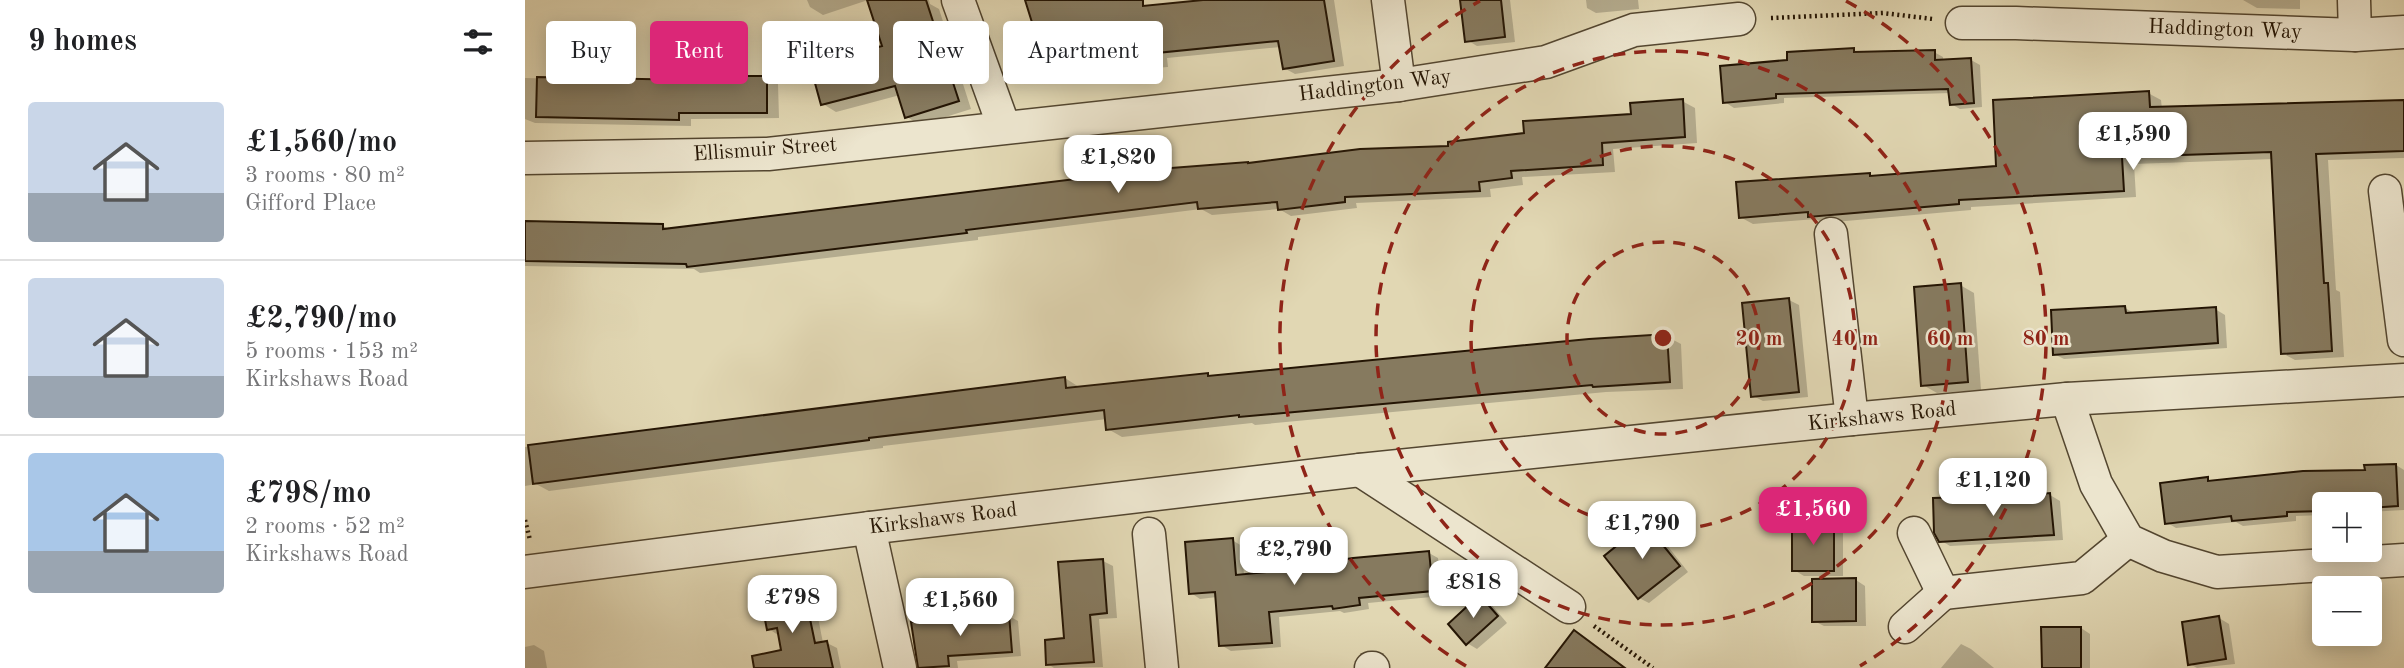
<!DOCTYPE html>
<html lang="en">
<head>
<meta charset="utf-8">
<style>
  :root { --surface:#fff; --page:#f2f2f2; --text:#202124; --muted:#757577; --line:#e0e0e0; --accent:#db2777 }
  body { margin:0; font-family:"Old Standard TT",serif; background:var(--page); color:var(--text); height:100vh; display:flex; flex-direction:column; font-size:26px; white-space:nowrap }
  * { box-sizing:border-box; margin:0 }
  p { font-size:23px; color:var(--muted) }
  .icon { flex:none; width:38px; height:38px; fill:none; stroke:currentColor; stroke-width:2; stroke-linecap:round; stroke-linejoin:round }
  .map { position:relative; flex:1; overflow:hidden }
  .side { display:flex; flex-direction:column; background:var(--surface); width:525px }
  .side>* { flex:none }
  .hud { position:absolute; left:21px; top:21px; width:665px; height:63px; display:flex; gap:14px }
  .controls { position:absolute; left:1787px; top:492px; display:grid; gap:14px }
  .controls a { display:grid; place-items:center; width:70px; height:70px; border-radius:7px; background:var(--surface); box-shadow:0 4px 18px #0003; font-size:35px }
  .price { position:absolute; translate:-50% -60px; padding:0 16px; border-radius:14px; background:#fff; color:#222; font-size:23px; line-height:46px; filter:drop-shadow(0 2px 4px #0008) }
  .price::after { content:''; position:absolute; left:50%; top:42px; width:21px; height:16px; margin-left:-10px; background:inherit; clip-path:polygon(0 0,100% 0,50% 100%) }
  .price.on { background:var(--accent); color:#fff }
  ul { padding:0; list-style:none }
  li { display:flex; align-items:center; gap:21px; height:175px; padding:0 28px }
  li+li { border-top:2px solid var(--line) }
  li span { display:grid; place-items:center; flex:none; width:196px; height:140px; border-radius:7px; color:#555 }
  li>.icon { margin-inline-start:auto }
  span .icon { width:84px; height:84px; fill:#fffc; stroke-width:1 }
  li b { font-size:30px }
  h2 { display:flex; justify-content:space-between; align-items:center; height:84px; padding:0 28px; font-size:30px }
  .chip { padding:0 24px; border-radius:7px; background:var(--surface); box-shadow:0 4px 18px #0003; font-size:24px; line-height:63px }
  .chip.on { background:var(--accent); color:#fff }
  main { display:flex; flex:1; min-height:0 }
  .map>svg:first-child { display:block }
  .shadow { fill:#0003 }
  .building { fill:#867a5f; stroke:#241504; stroke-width:2 }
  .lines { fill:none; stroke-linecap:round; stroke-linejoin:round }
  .minor-casing { stroke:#534630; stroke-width:35 }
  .path { stroke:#241504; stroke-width:4.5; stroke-dasharray:2 3.5; stroke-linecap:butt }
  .minor { stroke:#ece5ce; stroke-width:32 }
  .ring { fill:none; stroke:#8f2418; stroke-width:3.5; stroke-dasharray:12 9 }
  .labels { text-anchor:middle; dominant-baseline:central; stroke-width:5; stroke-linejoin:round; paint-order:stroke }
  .street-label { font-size:21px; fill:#241504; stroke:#ece5ce }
  .centre { fill:#8f2418; stroke:#ece5ce; stroke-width:3.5 }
  .ring-label { font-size:21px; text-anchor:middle; font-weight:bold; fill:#8f2418; stroke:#ece5ce; stroke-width:5; stroke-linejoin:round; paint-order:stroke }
</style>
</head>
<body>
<main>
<section class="side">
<h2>9 homes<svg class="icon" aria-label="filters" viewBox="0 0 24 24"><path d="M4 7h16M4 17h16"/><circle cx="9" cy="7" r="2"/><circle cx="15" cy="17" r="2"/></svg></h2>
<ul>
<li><span style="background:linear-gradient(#c9d6e8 65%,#9aa5b1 0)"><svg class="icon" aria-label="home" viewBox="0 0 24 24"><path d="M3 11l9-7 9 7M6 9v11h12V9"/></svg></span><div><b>£1,560/mo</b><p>3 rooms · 80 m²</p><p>Gifford Place</p></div></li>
<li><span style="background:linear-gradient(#c9d6e8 70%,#9aa5b1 0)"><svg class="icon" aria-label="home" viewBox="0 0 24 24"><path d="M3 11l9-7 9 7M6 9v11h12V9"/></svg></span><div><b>£2,790/mo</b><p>5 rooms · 153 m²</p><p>Kirkshaws Road</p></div></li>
<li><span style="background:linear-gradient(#a9c7e8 70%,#9aa5b1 0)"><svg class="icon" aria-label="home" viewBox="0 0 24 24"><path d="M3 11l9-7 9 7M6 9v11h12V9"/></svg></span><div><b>£798/mo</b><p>2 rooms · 52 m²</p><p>Kirkshaws Road</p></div></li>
</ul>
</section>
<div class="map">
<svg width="1879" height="668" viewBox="0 0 1879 668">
  <rect width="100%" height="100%" fill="#e1d7b3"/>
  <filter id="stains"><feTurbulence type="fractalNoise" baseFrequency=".00286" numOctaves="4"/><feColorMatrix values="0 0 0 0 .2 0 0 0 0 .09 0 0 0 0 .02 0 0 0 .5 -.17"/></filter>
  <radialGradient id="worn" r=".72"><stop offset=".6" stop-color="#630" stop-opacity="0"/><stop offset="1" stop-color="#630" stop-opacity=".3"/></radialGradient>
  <g class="shadow">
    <polygon points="282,0 343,0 298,15 285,7"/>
    <polygon points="344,0 404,0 405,4 414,9 446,109 395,125 382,117 375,95 311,112 298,104 359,47"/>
    <polygon points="502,0 552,0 559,23 697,0 809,0 819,66 770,74 759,68 756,47 642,58 643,67 563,73 563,75 504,82 493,75 512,33"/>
    <polygon points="937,0 985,0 990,42 952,46 942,40"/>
    <polygon points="1061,0 1113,0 1114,9 1071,13 1062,8"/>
    <polygon points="1718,0 1775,0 1775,9 1732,8"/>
    <polygon points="1329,50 1335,54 1409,52 1418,57 1418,61 1446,60 1455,65 1457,107 1435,109 1426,104 1426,93 1259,98 1259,103 1209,108 1200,102 1264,61"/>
    <polygon points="241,77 253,84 254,118 166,119 166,126 10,123 0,119 0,78 171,82"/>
    <polygon points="1623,93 1636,100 1637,109 1879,102 1879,158 1803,160 1811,290 1815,292 1819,357 1770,360 1757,353 1748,159 1609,164 1611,197 1446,207 1446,210 1298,223 1291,219 1228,224 1215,217 1345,175 1349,177 1473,168"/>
    <polygon points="1157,101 1170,108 1172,143 1088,149 1090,172 997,177 998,185 965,189 966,197 831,203 832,208 766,216 754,209 687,215 676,209 453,237 453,240 175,273 169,269 0,266 0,223 138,226 145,230 925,147 1108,115"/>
    <polygon points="1435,285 1449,293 1456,390 1412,393 1398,385"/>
    <polygon points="1264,300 1274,305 1283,397 1238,401 1228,396"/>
    <polygon points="1600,308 1609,313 1690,309 1700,315 1702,348 1539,359 1529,354"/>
    <polygon points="1141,336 1156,344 1158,389 1081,392 730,425 727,423 597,437 583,429 582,419 358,446 358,448 24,491 11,484 0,486 0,447 540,378 554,387 554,389 682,375 686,377"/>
    <polygon points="1871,465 1879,470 1879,510 1844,512 1844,504 1799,504 1799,515 1771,516 1771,521 1718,526 1711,522 1651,528 1641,522 1682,479 1688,482 1841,471"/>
    <polygon points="1525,495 1535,501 1538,540 1425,546 1415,540 1440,498 1446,502"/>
    <polygon points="1308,524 1318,530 1318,576 1279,576 1269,570"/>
    <polygon points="1121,525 1130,530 1163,572 1124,603 1114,598"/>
    <polygon points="707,540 717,546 719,576 804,567 904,553 913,558 917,596 843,603 844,609 819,613 815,611 754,617 756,647 706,651 696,645 692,597 675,599 666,593"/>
    <polygon points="578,561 588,566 592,618 574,619 578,667 529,668 523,664 541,640"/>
    <polygon points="1331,580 1340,586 1341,626 1299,626 1289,621"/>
    <polygon points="279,592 289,597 298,643 302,643 312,648 316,668 262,668 253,635 244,629"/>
    <polygon points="955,597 965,603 982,623 952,649 942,643 925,624"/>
    <polygon points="1787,602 1799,602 1799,634 1828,634 1797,634 1788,628"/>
    <polygon points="484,616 493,621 496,656 432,661 433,668 394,668 388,624"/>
    <polygon points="1694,618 1704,624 1710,664 1672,668 1665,664"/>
    <polygon points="1556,628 1565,634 1565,668 1519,668"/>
    <polygon points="1436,644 1446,649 1469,668 1416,668"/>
    <polygon points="9,645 19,651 22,668 0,668 0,647"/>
  </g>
  <g class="building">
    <polygon points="342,0 401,0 434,101 380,118 370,86 296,105 285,65 357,46"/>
    <polygon points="500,0 618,0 618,6 678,0 799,0 809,61 758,69 753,41 632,53 633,61 553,68 553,70 491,76 487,34 510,32"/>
    <polygon points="935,0 976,0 980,37 940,42"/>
    <polygon points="1329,48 1329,52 1410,50 1410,60 1446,58 1449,103 1425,105 1423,89 1251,94 1251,98 1198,103 1195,66 1262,60 1262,52"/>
    <polygon points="169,76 242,76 242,113 154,113 154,120 11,117 12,77 169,80"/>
    <polygon points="1624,91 1625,107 1879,100 1879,151 1791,154 1799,283 1803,283 1807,351 1756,354 1746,152 1597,157 1599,191 1434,200 1434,204 1283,217 1283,212 1214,218 1211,182 1345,173 1345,176 1471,166 1468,100"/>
    <polygon points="1158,99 1160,137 1077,143 1078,165 986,171 987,178 954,182 955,191 820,197 820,202 753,210 752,202 673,209 672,202 441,230 442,233 162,267 161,264 0,261 0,221 138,224 138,229 633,169 723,162 723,163 835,149 923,146 923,142 999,133 998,121 1106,114 1105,103"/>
    <polygon points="1436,283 1443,382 1396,386 1389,287"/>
    <polygon points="1264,298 1274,392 1226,397 1217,303"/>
    <polygon points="1600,306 1601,313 1691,307 1693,343 1528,355 1526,310"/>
    <polygon points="1142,334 1145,382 1068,387 1067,385 714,417 714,415 581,430 579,410 344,438 344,440 8,484 3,445 540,377 541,388 683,373 683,376 1064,339"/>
    <polygon points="1871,464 1873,506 1844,508 1844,504 1799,504 1799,511 1762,512 1762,516 1707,521 1706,516 1640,524 1635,483 1683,477 1683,481 1778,471 1840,470 1839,465"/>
    <polygon points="1525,493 1529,535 1414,542 1409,533 1408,498 1440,497 1440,501"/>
    <polygon points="1120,523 1155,566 1113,599 1079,556"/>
    <rect x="1267" y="523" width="42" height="48"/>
    <polygon points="708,538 711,575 802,566 801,562 828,558 904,551 908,591 834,598 835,605 808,609 807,606 744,612 747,643 694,646 690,592 664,594 660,542"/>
    <polygon points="578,559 582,613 565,615 569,662 521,665 520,640 539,638 533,562"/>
    <polygon points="1331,578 1331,621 1287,622 1287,579"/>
    <polygon points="279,590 290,643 302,641 308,668 229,668 227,656 256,650 252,628 242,630 236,599"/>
    <polygon points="949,600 959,600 973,616 941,645 923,624"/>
    <polygon points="484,614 487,652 423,656 424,666 393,668 386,622"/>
    <polygon points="1694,616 1701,659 1663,665 1657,622"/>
    <polygon points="1516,627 1556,627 1556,668 1517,668"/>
    <polygon points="1049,630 1100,668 1020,668"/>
  </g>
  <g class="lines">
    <g class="minor-casing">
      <g id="minor">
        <polyline points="433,0 479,127"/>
        <polyline points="863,0 874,85"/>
        <polyline points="1829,0 1830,35"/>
        <polyline points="1437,23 1491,23 1830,35 1879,32"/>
        <polyline points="0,158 243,154 874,85 1021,62 1109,30 1214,19"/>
        <polyline points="1860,191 1879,340"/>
        <polyline points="1306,234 1327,419"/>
        <polyline points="1542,399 1571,484 1603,540 1638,556 1692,572 1879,560"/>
        <polyline points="835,470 1044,607"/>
        <polyline points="344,528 375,668"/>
        <polyline points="1389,533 1418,593 1557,578 1603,540"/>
        <polyline points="624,534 637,668"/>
        <polyline points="0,572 344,528 835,470 1327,419 1542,399 1879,380"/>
        <polyline points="1380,627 1418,593"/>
        <polyline points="846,668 848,668"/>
      </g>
    </g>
    <g class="path">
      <polyline points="1246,18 1358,13 1408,19"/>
      <polyline points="0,520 5,540"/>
      <polyline points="1069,626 1128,668"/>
    </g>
    <use href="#minor" class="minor"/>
  </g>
  <g class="ring">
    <circle cx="1138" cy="338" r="96"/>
    <circle cx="1138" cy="338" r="192"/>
    <circle cx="1138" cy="338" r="287"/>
    <path d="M941 666A383 383 0 0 1 955 1M1321 1A383 383 0 0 1 1335 666"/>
  </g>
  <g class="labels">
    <g class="street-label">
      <text transform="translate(1700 30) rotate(2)">Haddington Way</text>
      <text transform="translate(850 86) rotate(-7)">Haddington Way</text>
      <text transform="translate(240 150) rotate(-4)">Ellismuir Street</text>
      <text transform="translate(1357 417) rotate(-6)">Kirkshaws Road</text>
      <text transform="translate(418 519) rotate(-7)">Kirkshaws Road</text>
    </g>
  </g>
  <circle cx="1138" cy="338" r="10" class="centre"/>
  <g class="ring-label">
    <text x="1234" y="345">20 m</text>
    <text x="1330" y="345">40 m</text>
    <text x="1425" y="345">60 m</text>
    <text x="1521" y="345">80 m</text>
  </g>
  <rect width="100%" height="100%" filter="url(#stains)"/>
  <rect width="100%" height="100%" fill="url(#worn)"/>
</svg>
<div class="controls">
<a>+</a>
<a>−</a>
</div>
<b class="price" style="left:1608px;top:172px">£1,590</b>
<b class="price" style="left:593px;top:195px">£1,820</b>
<b class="price" style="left:1468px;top:518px">£1,120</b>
<b class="price on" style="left:1288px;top:547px">£1,560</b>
<b class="price" style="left:1117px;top:561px">£1,790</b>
<b class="price" style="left:769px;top:587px">£2,790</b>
<b class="price" style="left:948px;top:620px">£818</b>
<b class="price" style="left:267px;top:635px">£798</b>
<b class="price" style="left:435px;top:638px">£1,560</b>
<div class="hud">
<a class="chip">Buy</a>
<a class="chip on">Rent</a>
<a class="chip">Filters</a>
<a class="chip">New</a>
<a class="chip">Apartment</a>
</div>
</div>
</main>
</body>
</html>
